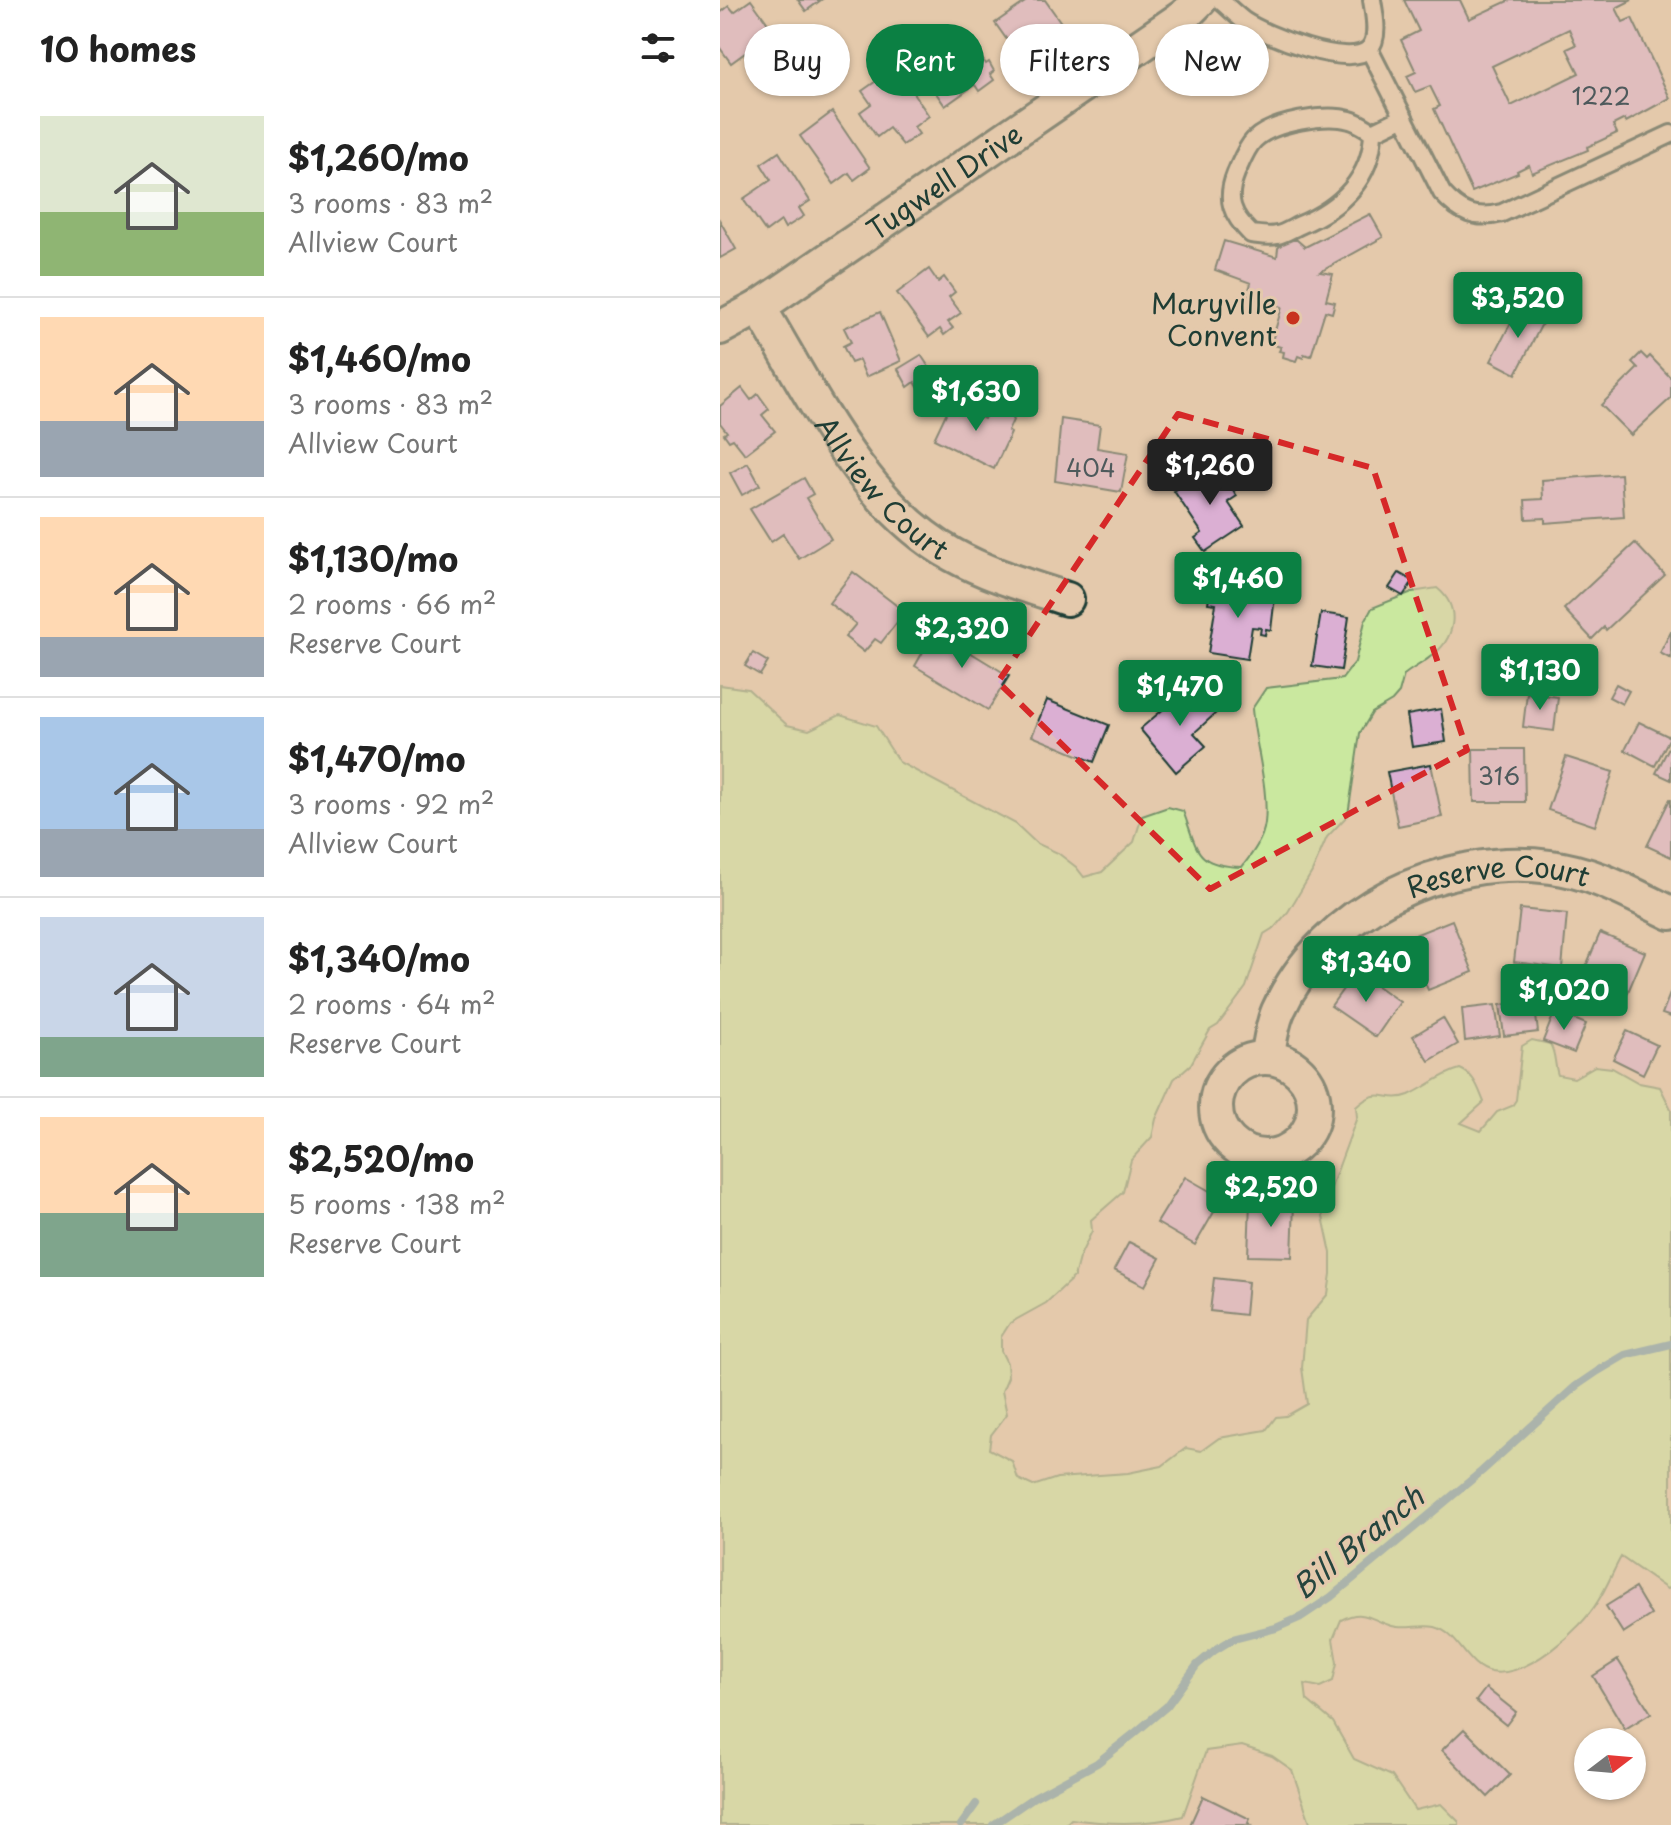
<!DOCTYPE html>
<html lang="en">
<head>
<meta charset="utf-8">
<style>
  :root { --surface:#fff; --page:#f6f6f6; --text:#222; --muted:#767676; --line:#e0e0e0; --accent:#0b8043 }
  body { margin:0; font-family:"Playpen Sans",sans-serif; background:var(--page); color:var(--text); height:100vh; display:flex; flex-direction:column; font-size:30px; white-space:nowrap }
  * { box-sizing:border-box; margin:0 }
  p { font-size:26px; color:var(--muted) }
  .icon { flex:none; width:44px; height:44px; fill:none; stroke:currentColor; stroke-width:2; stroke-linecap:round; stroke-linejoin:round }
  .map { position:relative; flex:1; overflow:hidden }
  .drawer { display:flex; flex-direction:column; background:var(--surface); width:720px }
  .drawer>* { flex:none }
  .banner { position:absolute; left:24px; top:24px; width:760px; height:72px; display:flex; gap:16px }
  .needle { width:52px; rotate:74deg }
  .controls { position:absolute; left:854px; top:1728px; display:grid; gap:16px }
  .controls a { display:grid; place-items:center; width:72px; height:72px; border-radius:50%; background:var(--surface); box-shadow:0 2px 6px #0004; font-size:40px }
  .price { position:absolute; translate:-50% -68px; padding:0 18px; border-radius:8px; background:var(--accent); color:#fff; font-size:26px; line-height:52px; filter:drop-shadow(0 2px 4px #0008) }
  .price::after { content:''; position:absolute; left:50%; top:48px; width:24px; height:18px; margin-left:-12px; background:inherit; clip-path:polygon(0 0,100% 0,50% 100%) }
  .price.on { background:#222; color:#fff }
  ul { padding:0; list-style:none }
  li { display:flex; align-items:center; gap:24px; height:200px; padding:0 40px }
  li+li { border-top:2px solid var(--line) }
  li span { display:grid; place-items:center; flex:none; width:224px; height:160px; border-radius:0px; color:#555 }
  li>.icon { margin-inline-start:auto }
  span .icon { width:96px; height:96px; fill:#fffc; stroke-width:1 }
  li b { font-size:34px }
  h2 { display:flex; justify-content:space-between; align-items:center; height:96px; padding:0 40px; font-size:34px }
  .tag { padding:0 28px; border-radius:36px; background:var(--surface); box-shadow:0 2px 6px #0004; font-size:28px; line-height:72px }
  .tag.on { background:var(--accent); color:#fff }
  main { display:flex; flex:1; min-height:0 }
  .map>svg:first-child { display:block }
  .green { fill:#cae89f; stroke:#74926a; stroke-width:2 }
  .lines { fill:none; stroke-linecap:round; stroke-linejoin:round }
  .stream { stroke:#669aaa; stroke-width:8 }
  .building { fill:#dbafd3; stroke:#1f3d34; stroke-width:2; fill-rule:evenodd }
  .lane-casing { stroke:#1f3d34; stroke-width:22 }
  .street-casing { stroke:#1f3d34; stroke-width:38 }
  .lane { stroke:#e4c9ac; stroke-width:16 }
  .street { stroke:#e4c9ac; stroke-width:32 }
  .marked { fill:none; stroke:#d62828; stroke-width:6; stroke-dasharray:16 10; stroke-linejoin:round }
  .poi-dot { fill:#c8321e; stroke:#e4c9ac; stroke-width:3 }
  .labels { text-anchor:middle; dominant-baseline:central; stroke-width:6; stroke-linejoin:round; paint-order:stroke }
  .number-label { font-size:24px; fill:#4e5a5c }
  .street-label { font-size:28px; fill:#1f3d34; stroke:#e4c9ac }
  .poi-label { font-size:28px; fill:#1f3d34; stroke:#e4c9ac; text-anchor:end }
  .water-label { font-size:30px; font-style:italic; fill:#25453e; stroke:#e4c9ac }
</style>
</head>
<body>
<main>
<section class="drawer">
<h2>10 homes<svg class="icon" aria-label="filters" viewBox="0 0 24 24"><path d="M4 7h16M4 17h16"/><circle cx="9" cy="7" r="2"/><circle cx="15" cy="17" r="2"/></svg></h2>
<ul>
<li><span style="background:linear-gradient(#dfe7d0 60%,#8fb573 0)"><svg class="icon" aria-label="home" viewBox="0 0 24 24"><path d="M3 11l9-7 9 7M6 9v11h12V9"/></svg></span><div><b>$1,260/mo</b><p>3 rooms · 83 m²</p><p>Allview Court</p></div></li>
<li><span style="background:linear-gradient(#ffd9b3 65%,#9aa5b1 0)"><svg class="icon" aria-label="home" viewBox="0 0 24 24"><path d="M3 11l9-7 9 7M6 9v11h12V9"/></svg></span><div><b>$1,460/mo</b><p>3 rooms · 83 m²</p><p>Allview Court</p></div></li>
<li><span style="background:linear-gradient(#ffd9b3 75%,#9aa5b1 0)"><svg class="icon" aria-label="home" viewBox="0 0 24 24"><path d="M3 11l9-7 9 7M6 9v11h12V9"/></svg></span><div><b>$1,130/mo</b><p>2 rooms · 66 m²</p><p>Reserve Court</p></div></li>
<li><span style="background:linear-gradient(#a9c7e8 70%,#9aa5b1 0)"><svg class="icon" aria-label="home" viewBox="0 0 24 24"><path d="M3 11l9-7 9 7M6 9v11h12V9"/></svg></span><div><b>$1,470/mo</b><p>3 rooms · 92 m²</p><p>Allview Court</p></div></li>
<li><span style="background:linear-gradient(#c9d6e8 75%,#7fa58c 0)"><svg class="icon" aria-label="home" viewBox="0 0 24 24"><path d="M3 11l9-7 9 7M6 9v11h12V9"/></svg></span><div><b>$1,340/mo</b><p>2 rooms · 64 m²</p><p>Reserve Court</p></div></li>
<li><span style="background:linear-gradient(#ffd9b3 60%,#7fa58c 0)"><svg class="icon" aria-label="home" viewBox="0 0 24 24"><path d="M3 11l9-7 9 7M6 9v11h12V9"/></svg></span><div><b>$2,520/mo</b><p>5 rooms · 138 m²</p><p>Reserve Court</p></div></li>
</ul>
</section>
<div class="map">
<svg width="951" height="1825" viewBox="0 0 951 1825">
  <rect width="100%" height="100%" fill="#e4c9ac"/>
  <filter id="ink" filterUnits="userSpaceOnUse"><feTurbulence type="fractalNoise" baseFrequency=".0125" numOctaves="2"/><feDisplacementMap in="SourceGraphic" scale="16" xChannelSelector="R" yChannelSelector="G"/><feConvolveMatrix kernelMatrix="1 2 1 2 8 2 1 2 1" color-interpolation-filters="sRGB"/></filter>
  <g filter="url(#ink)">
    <path class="green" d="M717 588C742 608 735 640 710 657 702 664 692 668 684 675L679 693 672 701 652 713 640 733 628 815 607 837 592 872 568 912 555 927 544 934 526 987 498 1025 490 1030 471 1064 454 1079 436 1119 432 1137 411 1160 403 1192 371 1220 372 1231 359 1258 354 1277 326 1303 290 1323 281 1337V1351L287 1363 288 1377 282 1391 287 1414 271 1435 269 1449 292 1461 298 1479 313 1486 337 1478 408 1473 442 1466 466 1448 481 1451 499 1438 546 1430 556 1417 566 1416 587 1404 582 1368 586 1320 608 1294 611 1274V1253L602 1212 637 1117 636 1107C661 1084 665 1104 689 1095 707 1087 721 1074 740 1069 755 1075 758 1088 764 1102L741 1123 761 1131 777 1112 792 1106 796 1100 802 1046 812 1040 830 1044C836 1054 834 1063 838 1075L854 1078 875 1066 892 1068 919 1083 940 1087 951 1109V1587L947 1589 901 1557C893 1571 887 1587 878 1601 862 1629 806 1679 771 1672 745 1666 740 1634 715 1627 701 1624 685 1630 672 1626 651 1620 644 1608 621 1620L613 1639 617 1663 613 1681 600 1687 585 1684 587 1700 613 1722 634 1759 672 1776 695 1810 721 1804 739 1822V1825H591L572 1770 552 1756 522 1746 486 1751 463 1816C429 1825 387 1824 351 1819L345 1825H0V685L28 689 67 725 89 730 120 715 156 726 179 762 296 824 316 843 338 853 356 867 364 877 382 872 414 842 422 816 448 807 463 811C478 850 474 866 522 867 532 854 543 840 545 823 549 789 535 744 532 709L546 688 622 679 635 662 645 621 652 608 692 592Z"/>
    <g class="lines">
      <g class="stream">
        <polyline points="241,1825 256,1804"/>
        <polyline points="273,1825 314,1797 377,1763 415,1733 447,1706 477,1665 495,1650 513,1639 556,1628 581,1617 611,1597 762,1471 856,1386 878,1371 905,1355 951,1344"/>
      </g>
    </g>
    <g class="building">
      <polygon points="31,0 54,32 11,63 0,48 0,13 9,6 14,12"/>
      <polygon points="78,0 101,0 86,11"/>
      <polygon points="308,0 325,0 342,24 327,35 332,40 314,54 308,46 297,54 275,23"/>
      <path d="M684 0H740L749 19 790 0H912L896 8 903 22 912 18 950 98 906 122 905 119 893 125 897 133 867 147 868 150 812 173 809 165 797 171 798 173 752 192 714 109 720 106 710 86 695 92 687 76 696 72 681 40 699 31ZM849 29 856 45 847 49 859 73 791 106 772 66Z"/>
      <polygon points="252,40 251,43 266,64 269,62 274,71 270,74 274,80 259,91 255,85 225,106 203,74 221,61 218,55 234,44 238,49"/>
      <polygon points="171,53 198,91 194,94 209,116 194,127 199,134 183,145 169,128 157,137 140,112 151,104 142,91 159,79 151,67"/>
      <polygon points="112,112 150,168 134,180 129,173 114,184 80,136"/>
      <polygon points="59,152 90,201 79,208 84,216 65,228 61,221 46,232 23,199 51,180 41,164"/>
      <polygon points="650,214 663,237 600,272 613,274 606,300 615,302 612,313 605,311 591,356 584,354 583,358 578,356 576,361 563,357 564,352 559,351 561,347 551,344 562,307 527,296 531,283 495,270 504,241 557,257 558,248 566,240 577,240 585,247"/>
      <polygon points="0,221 16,249 0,258"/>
      <polygon points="209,269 218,282 224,277 235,292 229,297 241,313 228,322 233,328 224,335 220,329 209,337 177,293"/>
      <polygon points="800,305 825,318 796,374 771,361"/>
      <polygon points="160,312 181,361 146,377 139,360 131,363 123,346 131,342 124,328"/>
      <polygon points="921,353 927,359 930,356 951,378 951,398 911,435 881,405 918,368 912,362"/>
      <polygon points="201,355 218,381 201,392 195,382 188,387 178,369"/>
      <polygon points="22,388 31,400 38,394 49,409 42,415 55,431 25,454 13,439 9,441 4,434 7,432 0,423 0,406"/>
      <polygon points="231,403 264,419 271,405 295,416 288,431 291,433 274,469 214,439"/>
      <polygon points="341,419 380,425 377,448 408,453 401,492 335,481"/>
      <polygon points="28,463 40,485 22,495 10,473"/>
      <polygon points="496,464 517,496 508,502 524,526 485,552 475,538 482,533 454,491"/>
      <polygon points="901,474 904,517 825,523 825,518 806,519 805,500 823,499 822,480"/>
      <polygon points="84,478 93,494 86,498 111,539 79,559 63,534 51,542 30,509"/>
      <polygon points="915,543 945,575 886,630 884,627 872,639 844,609"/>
      <polygon points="133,572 185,612 161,643 155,639 144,652 125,637 136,624 109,603"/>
      <polygon points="679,573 693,581 683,596 669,588"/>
      <polygon points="491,586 555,596 551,630 546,629 545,635 540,634 541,628 532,627 527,659 488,653 496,604 488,603"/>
      <polygon points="601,613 629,617 621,670 592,666"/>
      <polygon points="951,631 951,659 940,653"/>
      <polygon points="237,632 253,642 248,651 289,676 268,710 195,666 212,636 229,646"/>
      <polygon points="33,653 48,662 40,675 25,666"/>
      <polygon points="896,684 909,691 902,704 889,697"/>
      <polygon points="472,685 496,713 474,733 486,746 456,772 420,729"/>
      <polygon points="807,693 838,697 834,731 803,727"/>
      <polygon points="327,700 389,725 374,762 312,736"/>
      <polygon points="721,709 726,742 692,747 687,715"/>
      <polygon points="919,722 950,737 935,766 905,750"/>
      <polygon points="950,745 951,745 951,780 936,773"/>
      <polygon points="753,749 804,749 805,802 754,802"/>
      <polygon points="846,757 893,772 875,826 828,810"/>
      <polygon points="711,764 722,817 678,826 667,772"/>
      <polygon points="950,799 951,799 951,857 927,846"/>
      <polygon points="800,909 847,914 842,968 794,962"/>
      <polygon points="732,920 753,972 708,990 687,938"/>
      <polygon points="880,933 925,952 903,1004 858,985"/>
      <polygon points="636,971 680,1002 656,1037 611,1006"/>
      <polygon points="951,991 951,1017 942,1014"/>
      <polygon points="814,1000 818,1032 784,1036 780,1005"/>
      <polygon points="775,1005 780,1036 745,1041 742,1009"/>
      <polygon points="835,1011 866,1024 854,1053 823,1041"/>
      <polygon points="723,1018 738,1044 709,1061 693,1036"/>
      <polygon points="907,1031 937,1045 923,1074 893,1059"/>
      <polygon points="465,1177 502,1198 475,1245 437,1223"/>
      <polygon points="530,1201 574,1203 572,1257 528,1256"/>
      <polygon points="409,1242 440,1258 425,1286 394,1270"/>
      <polygon points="494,1278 528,1282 525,1315 490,1311"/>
      <polygon points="915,1588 931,1615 903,1633 886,1606"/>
      <polygon points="898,1660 931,1713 905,1729 873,1676"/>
      <polygon points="766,1688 796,1712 786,1725 756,1701"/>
      <polygon points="744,1729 790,1775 768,1797 722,1750"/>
      <polygon points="483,1796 530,1819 528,1823 531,1825 470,1825"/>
    </g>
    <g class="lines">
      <g class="lane-casing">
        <g id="lane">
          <path d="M500 0C508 7 516 15 524 21 545 35 628 69 649 49 660 38 654 13 652 0"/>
          <path d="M649 49 722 193C740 213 755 220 782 213L951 134"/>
          <path d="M653 132C652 178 621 208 580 225 573 228 564 234 557 235 549 237 539 235 531 234 512 215 505 200 516 173 521 162 526 148 534 140 552 122 607 113 630 120 638 122 646 128 653 132L684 117"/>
        </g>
      </g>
      <g class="street-casing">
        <g id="street">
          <path id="s1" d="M39 307C90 391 143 506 233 555 269 575 308 586 347 599"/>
          <path id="s2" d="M0 328 39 307 464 16 480 0"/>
          <path id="s3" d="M547 1058C550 1043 552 1025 558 1011 604 909 723 853 831 867 874 872 913 895 951 913"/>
          <circle cx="545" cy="1107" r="49"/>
        </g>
      </g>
      <use href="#lane" class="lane"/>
      <use href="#street" class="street"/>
    </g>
  </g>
  <path d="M0 0H951V1825H0ZM458 414 653 468 747 750 490 889 278 682Z" fill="#e4c9ac" fill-opacity=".55" fill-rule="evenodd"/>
  <path class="marked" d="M458 414 653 468 747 750 490 889 278 682Z"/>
  <circle class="poi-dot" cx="573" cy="318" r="8"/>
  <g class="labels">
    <g class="number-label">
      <text x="881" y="95">1222</text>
      <text x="371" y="467">404</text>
      <text x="779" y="775">316</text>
    </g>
    <g class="street-label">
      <text stroke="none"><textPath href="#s2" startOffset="268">Tugwell Drive</textPath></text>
      <text stroke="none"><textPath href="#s1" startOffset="220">Allview Court</textPath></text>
      <text stroke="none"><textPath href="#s3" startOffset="324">Reserve Court</textPath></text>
    </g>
    <g class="poi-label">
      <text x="557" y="302">Maryville<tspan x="557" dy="32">Convent</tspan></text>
    </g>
    <g class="water-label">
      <text transform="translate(637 1541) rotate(-39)">Bill Branch</text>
    </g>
  </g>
</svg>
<div class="controls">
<a><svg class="needle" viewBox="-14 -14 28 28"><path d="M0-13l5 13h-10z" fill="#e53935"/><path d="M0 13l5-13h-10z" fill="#767676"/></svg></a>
</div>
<b class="price" style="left:798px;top:340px">$3,520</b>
<b class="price" style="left:256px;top:433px">$1,630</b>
<b class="price on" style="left:490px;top:507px">$1,260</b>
<b class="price" style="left:518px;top:620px">$1,460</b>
<b class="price" style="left:242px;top:670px">$2,320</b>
<b class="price" style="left:820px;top:712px">$1,130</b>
<b class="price" style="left:460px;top:728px">$1,470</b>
<b class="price" style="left:646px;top:1004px">$1,340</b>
<b class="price" style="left:844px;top:1032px">$1,020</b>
<b class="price" style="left:551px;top:1229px">$2,520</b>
<div class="banner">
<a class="tag">Buy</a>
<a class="tag on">Rent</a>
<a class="tag">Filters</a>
<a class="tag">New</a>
</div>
</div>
</main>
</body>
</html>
